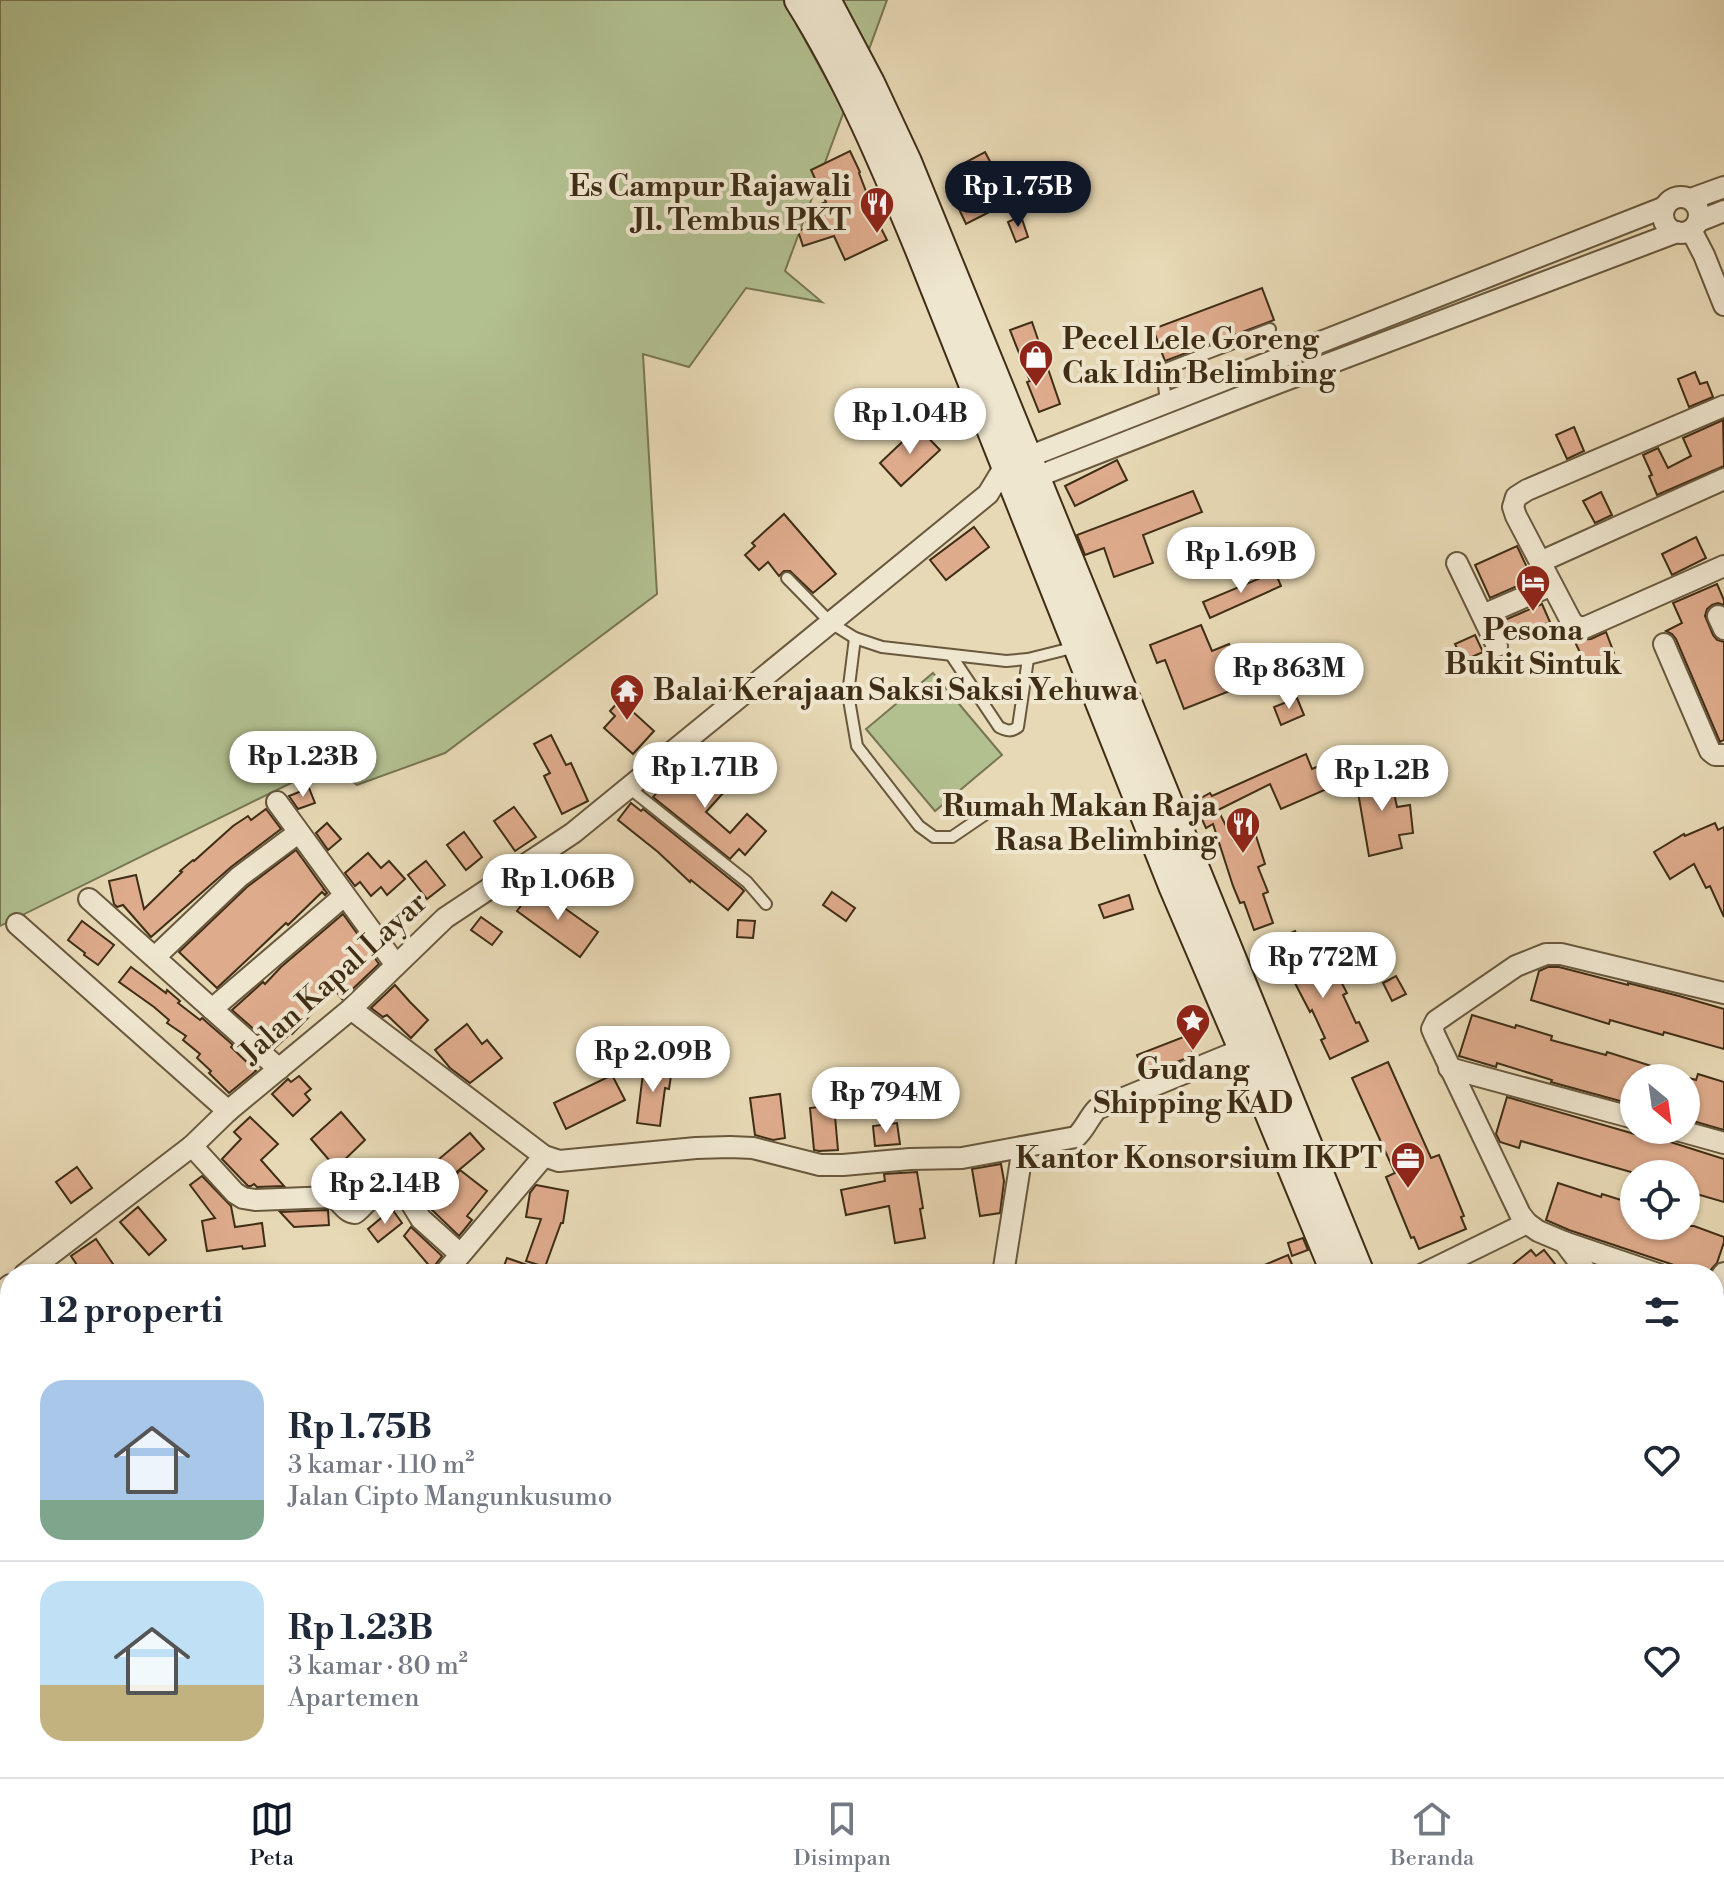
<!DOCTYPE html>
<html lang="id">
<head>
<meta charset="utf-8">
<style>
  :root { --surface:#fff; --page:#f6f6f7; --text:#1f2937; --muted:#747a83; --line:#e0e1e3; --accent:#111827 }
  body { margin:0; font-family:"Libre Bodoni",serif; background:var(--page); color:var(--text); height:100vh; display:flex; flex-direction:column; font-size:30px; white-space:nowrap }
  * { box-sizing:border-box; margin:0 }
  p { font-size:26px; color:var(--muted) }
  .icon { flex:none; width:44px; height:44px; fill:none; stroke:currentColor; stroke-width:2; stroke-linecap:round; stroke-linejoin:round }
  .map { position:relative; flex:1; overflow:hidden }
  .panel { position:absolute; left:0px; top:1264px; width:1724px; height:514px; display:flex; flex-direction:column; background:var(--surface); border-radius:32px 32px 0 0; box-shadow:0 2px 6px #0004 }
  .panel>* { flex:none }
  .needle { width:52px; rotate:151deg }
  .controls { position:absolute; left:1620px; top:1064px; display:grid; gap:16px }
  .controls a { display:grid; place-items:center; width:80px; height:80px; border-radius:50%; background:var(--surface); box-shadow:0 2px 6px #0004; font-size:40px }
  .price { position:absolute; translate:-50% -68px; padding:0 18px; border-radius:28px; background:#fff; color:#222; font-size:26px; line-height:52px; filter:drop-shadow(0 2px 4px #0008) }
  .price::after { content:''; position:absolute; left:50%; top:48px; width:24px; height:18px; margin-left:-12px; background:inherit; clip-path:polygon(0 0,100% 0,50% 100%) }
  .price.active { background:var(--accent); color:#fff }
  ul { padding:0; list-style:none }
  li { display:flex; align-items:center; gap:24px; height:200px; padding:0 40px }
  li+li { border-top:2px solid var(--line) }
  li span { display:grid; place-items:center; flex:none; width:224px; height:160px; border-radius:24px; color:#555 }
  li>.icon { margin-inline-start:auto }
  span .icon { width:96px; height:96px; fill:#fffc; stroke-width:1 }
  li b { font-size:34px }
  h2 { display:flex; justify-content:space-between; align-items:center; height:96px; padding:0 40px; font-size:34px }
  .menu { display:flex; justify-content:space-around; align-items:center; height:112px; border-top:2px solid var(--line); background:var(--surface); font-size:22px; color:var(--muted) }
  .menu a { display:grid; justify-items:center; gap:4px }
  .menu .active { color:var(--accent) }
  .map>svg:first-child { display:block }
  .green { fill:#b2c090; stroke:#787652; stroke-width:2 }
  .building { fill:#deab8c; stroke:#3f2d15; stroke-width:2 }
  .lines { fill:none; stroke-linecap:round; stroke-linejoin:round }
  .lane-casing { stroke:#69583d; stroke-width:14 }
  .street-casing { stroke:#69583d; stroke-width:24 }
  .secondary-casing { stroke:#3f2d15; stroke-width:32 }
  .lane { stroke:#efe6cf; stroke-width:10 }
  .street { stroke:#efe6cf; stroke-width:20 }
  .secondary { stroke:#efe6cf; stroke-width:28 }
  .labels { text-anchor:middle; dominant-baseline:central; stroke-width:8; stroke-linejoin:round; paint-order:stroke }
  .poi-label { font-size:30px; font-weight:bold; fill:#3f2d15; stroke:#efe6cf; text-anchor:end }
  .street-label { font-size:30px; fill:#3f2d15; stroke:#efe6cf }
</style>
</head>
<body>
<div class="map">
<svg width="1724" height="1777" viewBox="0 0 1724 1777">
  <rect width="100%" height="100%" fill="#e7d9b5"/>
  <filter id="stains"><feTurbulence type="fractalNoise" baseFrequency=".0025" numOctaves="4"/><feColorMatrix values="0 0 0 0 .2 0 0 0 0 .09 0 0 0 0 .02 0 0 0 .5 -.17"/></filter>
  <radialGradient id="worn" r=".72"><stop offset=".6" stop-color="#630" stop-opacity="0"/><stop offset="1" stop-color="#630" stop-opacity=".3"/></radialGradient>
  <g class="green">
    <polygon points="0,0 783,0 844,111 785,271 822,302 746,288 689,367 643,354 657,594 445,753 357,785 337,770 297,780 0,926"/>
    <polygon points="839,0 887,0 868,52"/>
    <polygon points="933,673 1002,755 935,811 866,729"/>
  </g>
  <g class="building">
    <polygon points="850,151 860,172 859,173 877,220 887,240 845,260 834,236 803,246 798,231 808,227 802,211 826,202 811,170"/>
    <polygon points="985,152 1011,201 966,224 958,207 971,201 955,168"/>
    <polygon points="1021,216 1028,237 1016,242 1008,222"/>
    <polygon points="1262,288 1274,320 1165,361 1153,329"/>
    <polygon points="1032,322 1060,404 1039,412 1027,382 1030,381 1010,330"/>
    <polygon points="1695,372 1700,384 1707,382 1713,397 1689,407 1678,379"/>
    <polygon points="1723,420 1724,466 1657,495 1649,476 1652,475 1643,455 1658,448 1668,468 1691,456 1683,438"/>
    <polygon points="918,427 940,450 901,486 880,463"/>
    <polygon points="1574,427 1584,451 1567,459 1556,435"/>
    <polygon points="1117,460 1127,480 1075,506 1065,486"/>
    <polygon points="1193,491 1202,512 1143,535 1153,563 1114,577 1104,548 1085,555 1077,535"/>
    <polygon points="1601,492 1612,515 1595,523 1583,501"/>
    <polygon points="784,514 836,574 813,593 790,571 784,571 779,576 768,562 759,570 745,555 755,546 752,543"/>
    <polygon points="974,527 989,547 946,580 930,560"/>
    <polygon points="1696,537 1706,558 1672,575 1662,554"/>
    <polygon points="1517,546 1531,576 1530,577 1531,580 1490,598 1475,565"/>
    <polygon points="1275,572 1281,586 1210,618 1203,602"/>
    <polygon points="1717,584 1724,600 1724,605 1718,603 1712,605 1707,609 1705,616 1713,635 1717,640 1724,642 1724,740 1720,742 1676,639 1672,634 1666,631 1682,623 1673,603"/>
    <polygon points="1542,604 1550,622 1509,641 1500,622"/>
    <polygon points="1201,625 1212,651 1229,644 1245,685 1184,709 1165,660 1157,663 1150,645"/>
    <polygon points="1606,632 1614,653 1586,665 1574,640 1591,639"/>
    <polygon points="1475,635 1483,652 1463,661 1455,644"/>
    <polygon points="1297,698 1304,715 1281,725 1274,707"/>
    <polygon points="620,700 654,731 633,754 604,728 615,716 610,711"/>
    <polygon points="551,735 566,765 571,763 588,801 562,814 544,776 550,773 534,744"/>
    <polygon points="1306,754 1312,769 1343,756 1354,781 1339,787 1338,784 1281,809 1270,784 1218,810 1233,840 1255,833 1265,864 1258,867 1268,892 1263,894 1273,923 1254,930 1244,902 1240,903 1233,886 1213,824 1206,828 1194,802 1210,793 1212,796"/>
    <polygon points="687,757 724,792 706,812 730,833 747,814 766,831 745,855 739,849 730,859 653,797"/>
    <polygon points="1389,769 1397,807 1410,805 1413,833 1399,835 1402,848 1369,856 1355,775"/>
    <polygon points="309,788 315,803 298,809 289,796"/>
    <polygon points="631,803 641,811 643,809 741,888 744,891 728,910 691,880 690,882 658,852 618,820"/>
    <polygon points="514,807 536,837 515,851 494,821"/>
    <polygon points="266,809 281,829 231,867 151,937 123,905 117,907 114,904 109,881 136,875 144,909 182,872 180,871 193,860 194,861 233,826 248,816 251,820"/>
    <polygon points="327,823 341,839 328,850 316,833"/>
    <polygon points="1715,823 1718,830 1724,827 1724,917 1710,886 1706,888 1694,864 1670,879 1654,852 1684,834 1685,836"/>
    <polygon points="464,832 482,857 466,870 447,845"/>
    <polygon points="296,850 324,889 323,890 324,889 327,893 325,895 322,892 288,925 286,923 217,988 179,952 247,887"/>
    <polygon points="368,853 381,868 389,861 405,879 387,895 381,887 371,896 360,882 355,886 345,873"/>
    <polygon points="426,861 445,885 427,899 408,875"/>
    <polygon points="535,887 598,932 580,957 517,911"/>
    <polygon points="832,892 855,908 846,921 823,905"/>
    <polygon points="1129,895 1133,909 1104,918 1099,905"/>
    <polygon points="343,914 379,964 342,999 335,990 292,1034 291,1033 275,1048 232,1010 263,982 265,984 281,967"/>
    <polygon points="481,917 502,932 492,945 471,930"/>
    <polygon points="738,920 755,921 753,938 737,937"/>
    <polygon points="82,921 114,945 98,965 84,955 85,953 68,940"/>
    <polygon points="1295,931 1301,942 1296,945 1312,979 1334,968 1347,993 1343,995 1356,1023 1359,1022 1368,1041 1330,1059 1321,1040 1325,1038 1312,1010 1310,1012 1273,941"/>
    <polygon points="131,967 166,993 167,990 180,1001 178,1003 200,1020 202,1018 233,1045 231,1047 256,1071 229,1093 209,1073 211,1071 197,1058 200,1054 183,1040 186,1036 167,1023 169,1020 154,1007 119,982"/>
    <polygon points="1548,967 1559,967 1628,985 1628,983 1679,996 1724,1009 1724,1049 1664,1032 1663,1035 1610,1020 1609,1024 1531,1000 1539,971"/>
    <polygon points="1396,976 1406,994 1392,1001 1383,983"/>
    <polygon points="395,985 410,1002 428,1020 411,1038 387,1015 383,1017 371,1008"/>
    <polygon points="1472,1015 1515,1028 1516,1025 1552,1036 1551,1040 1606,1055 1607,1052 1680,1075 1680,1078 1634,1078 1634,1094 1631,1104 1551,1082 1552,1080 1497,1063 1496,1067 1459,1056"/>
    <polygon points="467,1024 482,1044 487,1040 502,1058 470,1083 450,1068 435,1050"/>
    <polygon points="1186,1036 1194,1055 1145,1075 1137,1055"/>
    <polygon points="1388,1062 1431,1158 1439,1155 1464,1216 1461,1217 1466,1229 1419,1249 1414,1237 1411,1238 1386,1177 1395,1173 1352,1078"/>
    <polygon points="644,1065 672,1069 669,1089 665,1088 660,1126 637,1123"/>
    <polygon points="1698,1074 1724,1082 1724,1130 1686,1119 1690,1101 1686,1100 1686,1077 1696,1080"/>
    <polygon points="612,1075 625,1100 566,1129 554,1103"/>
    <polygon points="299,1076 311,1089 305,1094 310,1100 293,1116 272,1094 288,1079 291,1082"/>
    <polygon points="780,1094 785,1138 773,1140 755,1135 750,1098"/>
    <polygon points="1507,1097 1638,1135 1639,1132 1724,1159 1724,1202 1686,1191 1686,1174 1638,1174 1521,1141 1519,1148 1500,1142 1496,1134"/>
    <polygon points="834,1105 838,1150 819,1151 814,1150 810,1108"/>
    <polygon points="341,1112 365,1140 336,1168 311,1139"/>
    <polygon points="250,1117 278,1144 261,1160 284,1186 257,1187 254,1184 251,1186 248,1186 222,1159 241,1139 234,1132"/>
    <polygon points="897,1123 900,1144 875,1146 873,1126"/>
    <polygon points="470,1133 484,1149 453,1175 439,1159"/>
    <polygon points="1001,1164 1004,1181 1000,1213 980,1216 972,1169"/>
    <polygon points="77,1167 92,1188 71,1203 56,1182"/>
    <polygon points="460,1170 487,1191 467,1216 472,1220 459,1236 429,1207"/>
    <polygon points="917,1172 923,1208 920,1209 925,1238 895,1243 889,1206 846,1215 841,1190 885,1181 884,1174"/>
    <polygon points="202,1176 231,1206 235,1227 262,1223 265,1246 243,1249 242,1246 207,1251 202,1221 215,1218 190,1185"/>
    <polygon points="1558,1183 1601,1197 1602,1194 1634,1204 1634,1226 1694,1226 1724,1237 1724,1242 1717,1263 1707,1274 1701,1274 1569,1230 1546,1220"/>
    <polygon points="536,1185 568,1191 563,1223 561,1223 545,1267 526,1261 541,1219 526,1217 530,1193"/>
    <polygon points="138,1207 166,1240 149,1255 120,1222"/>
    <polygon points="392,1209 402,1223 378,1242 368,1229"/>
    <polygon points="328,1210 329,1225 294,1227 280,1212"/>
    <polygon points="411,1227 442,1256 432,1269 404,1236"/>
    <polygon points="1303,1238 1308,1250 1292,1256 1288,1243"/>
    <polygon points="96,1239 115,1267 104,1274 83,1274 71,1256"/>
    <polygon points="1531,1250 1536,1256 1544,1250 1563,1274 1501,1274"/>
    <polygon points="1288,1255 1294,1269 1283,1274 1243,1274"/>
    <polygon points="507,1258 548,1272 548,1274 501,1274"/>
  </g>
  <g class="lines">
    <g class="lane-casing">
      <g id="lane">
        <polyline points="1166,402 1163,377 1166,369 1270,329"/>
        <polyline points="787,578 831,623 855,638 882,647 1006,661 1028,659 1076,647"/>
        <polyline points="855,638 848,694 857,746 919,826 934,837 952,837 996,807"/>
        <path d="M951 655 999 727C1007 731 1011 732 1018 727L1028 659"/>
        <polyline points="628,787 747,882 766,904"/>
      </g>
    </g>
    <g class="street-casing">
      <g id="street">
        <circle cx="1681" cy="215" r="18"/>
        <polyline points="1691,199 1724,187"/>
        <polyline points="1699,221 1724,211"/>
        <polyline points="1691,230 1704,255 1724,305"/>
        <polyline points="1724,406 1527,490 1516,497 1513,507 1516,516 1571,621 1577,627 1586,627 1724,566"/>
        <polyline points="1026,481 1246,395 1677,232"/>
        <polyline points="1540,562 1724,479"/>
        <polyline points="1457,563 1497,646"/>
        <polyline points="1483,615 1552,585"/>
        <polyline points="1718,616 1724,629"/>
        <polyline points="1664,644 1710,751 1715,755 1724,755"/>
        <polyline points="277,802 396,965"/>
        <polyline points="89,899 279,1069"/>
        <polyline points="17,924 228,1111"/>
        <polyline points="155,957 239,877 298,833"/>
        <polyline points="212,1009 344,896"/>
        <path d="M351 1009 544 1156 559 1161 696 1148 730 1147 753 1148 820 1165H843L910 1159 962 1158 1076 1137C1085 1129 1089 1117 1097 1109L1243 1049"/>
        <polyline points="1449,1068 1634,1118"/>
        <polyline points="1677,1130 1724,1143"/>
        <path d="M192 1146 235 1193 243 1198 255 1200 332 1197C342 1201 344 1212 355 1213 369 1204 380 1177 399 1183L421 1219 460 1254"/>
        <polyline points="1564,1242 1658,1274"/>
        <polyline points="25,1274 192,1146 228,1111 351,1009 445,918 573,833 988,494 1005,466 1665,207"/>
        <polyline points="444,1274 544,1156"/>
        <polyline points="1003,1274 1023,1147"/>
        <polyline points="1423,1274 1527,1223"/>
        <polyline points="1588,1274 1564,1242 1538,1231 1527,1223 1520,1214 1435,1036 1432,1029 1436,1021 1516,966 1546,954 1561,954 1724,993"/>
        <polyline points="1714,1287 1724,1273"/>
        <polyline points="0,1293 10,1285"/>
        <polyline points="1714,1626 1718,1629"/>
        <polyline points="809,1768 822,1777"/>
        <polyline points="1357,1772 1361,1777"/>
        <polyline points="1688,1777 1706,1768"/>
      </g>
    </g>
    <g class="secondary-casing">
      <g id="secondary">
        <path d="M799 0C848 78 883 161 918 245L1174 888 1243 1049 1336 1274"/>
        <polyline points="826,0 870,83 907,162 1360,1274"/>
        <polyline points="1714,1330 1724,1317"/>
        <polyline points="1714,1357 1724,1345"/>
        <polyline points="1569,1768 1573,1777"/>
        <polyline points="1332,1777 1341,1768"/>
      </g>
    </g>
    <use href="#lane" class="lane"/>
    <use href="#street" class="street"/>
    <use href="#secondary" class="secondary"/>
  </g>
  <defs>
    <g id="restaurant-pin" transform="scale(1.8)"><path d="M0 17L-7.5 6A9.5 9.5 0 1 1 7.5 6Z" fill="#8f2418" stroke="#efe6cf"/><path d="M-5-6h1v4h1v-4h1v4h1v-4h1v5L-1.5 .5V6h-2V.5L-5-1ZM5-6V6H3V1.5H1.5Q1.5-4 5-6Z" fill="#fff"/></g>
    <g id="shop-pin" transform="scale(1.8)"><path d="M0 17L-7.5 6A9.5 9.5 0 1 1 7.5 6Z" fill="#8f2418" stroke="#efe6cf"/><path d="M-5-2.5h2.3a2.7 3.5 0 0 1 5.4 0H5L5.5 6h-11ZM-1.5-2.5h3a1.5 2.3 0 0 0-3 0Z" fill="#fff"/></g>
    <g id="hotel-pin" transform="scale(1.8)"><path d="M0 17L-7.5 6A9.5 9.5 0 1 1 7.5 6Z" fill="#8f2418" stroke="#efe6cf"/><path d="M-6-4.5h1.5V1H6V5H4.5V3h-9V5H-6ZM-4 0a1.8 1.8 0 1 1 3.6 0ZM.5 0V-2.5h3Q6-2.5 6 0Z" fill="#fff"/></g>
    <g id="temple-pin" transform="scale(1.8)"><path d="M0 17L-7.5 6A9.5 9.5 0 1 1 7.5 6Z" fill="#8f2418" stroke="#efe6cf"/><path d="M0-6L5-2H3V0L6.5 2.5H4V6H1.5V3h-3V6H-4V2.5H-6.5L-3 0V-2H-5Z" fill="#fff"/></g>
    <g id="sight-pin" transform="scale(1.8)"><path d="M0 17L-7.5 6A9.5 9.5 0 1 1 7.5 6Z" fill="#8f2418" stroke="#efe6cf"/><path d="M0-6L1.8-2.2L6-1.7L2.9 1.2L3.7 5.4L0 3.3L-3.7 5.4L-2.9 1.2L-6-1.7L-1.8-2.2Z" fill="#fff"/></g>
    <g id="office-pin" transform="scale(1.8)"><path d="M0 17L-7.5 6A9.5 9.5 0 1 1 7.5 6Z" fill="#8f2418" stroke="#efe6cf"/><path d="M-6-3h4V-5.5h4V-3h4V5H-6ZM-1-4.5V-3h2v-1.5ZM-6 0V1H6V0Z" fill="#fff"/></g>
  </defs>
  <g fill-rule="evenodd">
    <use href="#restaurant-pin" x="877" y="204"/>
    <use href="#shop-pin" x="1036" y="357"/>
    <use href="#hotel-pin" x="1533" y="582"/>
    <use href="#temple-pin" x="627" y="691"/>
    <use href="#restaurant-pin" x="1243" y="824"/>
    <use href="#sight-pin" x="1193" y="1021"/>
    <use href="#office-pin" x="1408" y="1159"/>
  </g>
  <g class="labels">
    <g class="poi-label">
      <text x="851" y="187">Es Campur Rajawali<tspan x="851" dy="34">Jl. Tembus PKT</tspan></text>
      <text x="1062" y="340" text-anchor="start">Pecel Lele Goreng<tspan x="1062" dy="34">Cak Idin Belimbing</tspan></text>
      <text x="1533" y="631" text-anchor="middle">Pesona<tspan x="1533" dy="34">Bukit Sintuk</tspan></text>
      <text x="653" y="691" text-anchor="start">Balai Kerajaan Saksi Saksi Yehuwa</text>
      <text x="1217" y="807">Rumah Makan Raja<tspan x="1217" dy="34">Rasa Belimbing</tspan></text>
      <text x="1193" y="1070" text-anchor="middle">Gudang<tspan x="1193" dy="34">Shipping KAD</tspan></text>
      <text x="1382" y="1159">Kantor Konsorsium IKPT</text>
    </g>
    <g class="street-label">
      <text transform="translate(334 978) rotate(-42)">Jalan Kapal Layar</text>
    </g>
  </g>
  <rect width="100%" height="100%" filter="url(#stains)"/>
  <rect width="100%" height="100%" fill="url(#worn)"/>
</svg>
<div class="controls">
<a><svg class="needle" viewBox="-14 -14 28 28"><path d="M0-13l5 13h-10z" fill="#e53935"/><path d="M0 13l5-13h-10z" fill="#747a83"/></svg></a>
<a><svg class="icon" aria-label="locate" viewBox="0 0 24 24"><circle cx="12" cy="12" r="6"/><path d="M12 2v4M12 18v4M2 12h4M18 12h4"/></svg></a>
</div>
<b class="price active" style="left:1018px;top:229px">Rp 1.75B</b>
<b class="price" style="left:910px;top:456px">Rp 1.04B</b>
<b class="price" style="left:1241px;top:595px">Rp 1.69B</b>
<b class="price" style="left:1289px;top:711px">Rp 863M</b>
<b class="price" style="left:303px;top:799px">Rp 1.23B</b>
<b class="price" style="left:705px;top:810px">Rp 1.71B</b>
<b class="price" style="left:1382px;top:813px">Rp 1.2B</b>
<b class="price" style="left:558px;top:922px">Rp 1.06B</b>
<b class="price" style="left:1323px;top:1000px">Rp 772M</b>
<b class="price" style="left:653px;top:1094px">Rp 2.09B</b>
<b class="price" style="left:886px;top:1135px">Rp 794M</b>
<b class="price" style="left:385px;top:1226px">Rp 2.14B</b>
<section class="panel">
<h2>12 properti<svg class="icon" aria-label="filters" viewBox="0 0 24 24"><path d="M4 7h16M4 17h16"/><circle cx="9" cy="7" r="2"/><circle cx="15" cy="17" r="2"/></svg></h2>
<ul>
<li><span style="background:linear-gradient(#a9c7e8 75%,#7fa58c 0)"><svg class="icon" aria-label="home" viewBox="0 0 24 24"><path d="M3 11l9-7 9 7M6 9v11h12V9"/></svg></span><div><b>Rp 1.75B</b><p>3 kamar · 110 m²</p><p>Jalan Cipto Mangunkusumo</p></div><svg class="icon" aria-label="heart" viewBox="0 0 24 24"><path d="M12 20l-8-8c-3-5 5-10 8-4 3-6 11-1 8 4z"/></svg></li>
<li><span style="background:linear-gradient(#bfe0f5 65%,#c2b280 0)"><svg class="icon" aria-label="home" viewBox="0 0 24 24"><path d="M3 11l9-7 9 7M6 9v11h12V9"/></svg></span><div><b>Rp 1.23B</b><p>3 kamar · 80 m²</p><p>Apartemen</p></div><svg class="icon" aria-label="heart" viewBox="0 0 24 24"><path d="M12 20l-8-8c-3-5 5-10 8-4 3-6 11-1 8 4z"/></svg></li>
</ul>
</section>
</div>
<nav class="menu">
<a class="active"><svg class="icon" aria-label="map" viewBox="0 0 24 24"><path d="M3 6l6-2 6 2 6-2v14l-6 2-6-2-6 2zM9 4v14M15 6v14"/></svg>Peta</a>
<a><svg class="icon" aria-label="saved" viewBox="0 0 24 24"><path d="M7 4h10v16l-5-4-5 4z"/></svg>Disimpan</a>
<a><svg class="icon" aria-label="home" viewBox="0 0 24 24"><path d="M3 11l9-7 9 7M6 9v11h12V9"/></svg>Beranda</a>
</nav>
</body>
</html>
